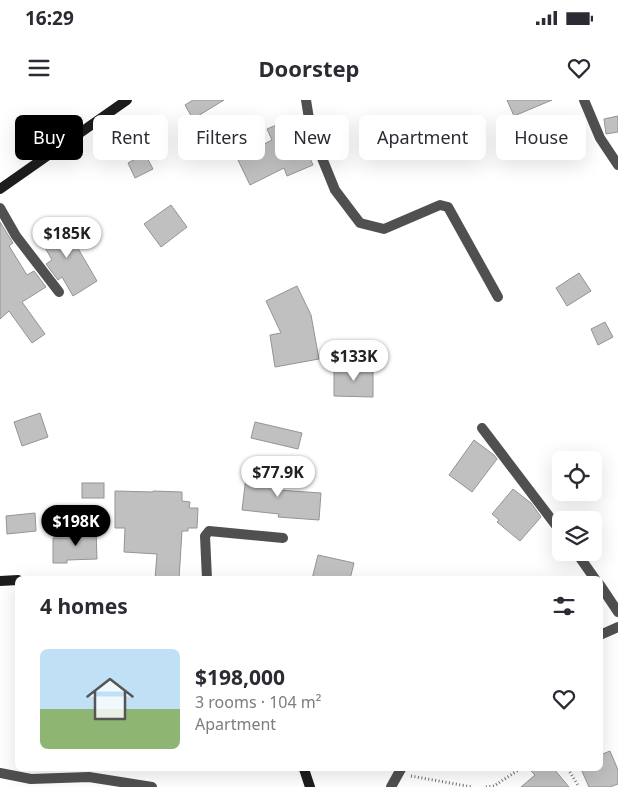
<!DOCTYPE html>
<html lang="en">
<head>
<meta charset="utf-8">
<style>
  :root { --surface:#fff; --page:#f7f7f7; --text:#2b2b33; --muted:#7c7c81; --line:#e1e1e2; --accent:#000 }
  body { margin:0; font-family:"Noto Sans",sans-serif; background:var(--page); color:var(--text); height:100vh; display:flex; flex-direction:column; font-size:19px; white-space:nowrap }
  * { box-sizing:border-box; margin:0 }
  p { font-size:16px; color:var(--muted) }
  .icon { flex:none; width:28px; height:28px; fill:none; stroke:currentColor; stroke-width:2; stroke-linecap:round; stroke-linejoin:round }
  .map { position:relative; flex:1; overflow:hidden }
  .side { position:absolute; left:15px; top:476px; width:588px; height:195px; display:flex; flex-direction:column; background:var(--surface); border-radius:8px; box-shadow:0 5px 20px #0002 }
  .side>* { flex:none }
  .top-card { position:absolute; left:15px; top:15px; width:589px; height:45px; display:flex; gap:10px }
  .buttons { position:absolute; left:552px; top:351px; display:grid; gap:10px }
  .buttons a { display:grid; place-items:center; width:50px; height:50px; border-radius:8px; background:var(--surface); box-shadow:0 5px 20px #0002; font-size:25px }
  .price { position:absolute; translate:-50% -42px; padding:0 11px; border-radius:18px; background:#fff; color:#222; font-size:16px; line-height:32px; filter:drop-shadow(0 1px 2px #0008) }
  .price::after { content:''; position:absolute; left:50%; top:30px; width:15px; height:11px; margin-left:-8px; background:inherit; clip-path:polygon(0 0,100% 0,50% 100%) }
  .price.active { background:var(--accent); color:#fff }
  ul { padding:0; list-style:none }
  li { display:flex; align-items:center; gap:15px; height:125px; padding:0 25px }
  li+li { border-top:1px solid var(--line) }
  li span { display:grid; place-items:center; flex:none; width:140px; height:100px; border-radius:8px; color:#555 }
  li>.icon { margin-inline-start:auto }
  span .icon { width:60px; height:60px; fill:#fffc; stroke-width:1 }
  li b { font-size:21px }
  h2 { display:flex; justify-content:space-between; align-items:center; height:60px; padding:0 25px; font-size:21px }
  .pill { padding:0 18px; border-radius:8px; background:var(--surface); box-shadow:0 5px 20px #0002; font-size:18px; line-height:45px }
  .pill.active { background:var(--accent); color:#fff }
  .status { display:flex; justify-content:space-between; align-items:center; height:35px; padding:0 25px; background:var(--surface); direction:ltr }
  .status svg { height:14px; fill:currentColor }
  header { display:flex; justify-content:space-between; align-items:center; height:65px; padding:0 25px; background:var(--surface); font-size:22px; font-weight:700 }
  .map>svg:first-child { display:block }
  .building { fill:#c0c0c0; stroke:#949494 }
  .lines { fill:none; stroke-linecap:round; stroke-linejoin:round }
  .path { stroke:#727272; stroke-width:3; stroke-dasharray:1 2.5; stroke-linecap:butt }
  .street { stroke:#505050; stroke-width:10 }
  .secondary { stroke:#1d1d1d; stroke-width:10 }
</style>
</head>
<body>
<div class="status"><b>16:29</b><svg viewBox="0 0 49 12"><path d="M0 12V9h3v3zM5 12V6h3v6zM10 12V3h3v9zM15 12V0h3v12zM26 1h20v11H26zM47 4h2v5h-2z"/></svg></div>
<header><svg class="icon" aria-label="menu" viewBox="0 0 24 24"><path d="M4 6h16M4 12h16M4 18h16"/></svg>Doorstep<svg class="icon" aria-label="heart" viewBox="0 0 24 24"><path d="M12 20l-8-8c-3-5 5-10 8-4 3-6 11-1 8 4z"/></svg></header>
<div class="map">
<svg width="618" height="687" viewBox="0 0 618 687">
  <rect width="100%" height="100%" fill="#fff"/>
  <g class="building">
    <polygon points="193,0 224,0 193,19 185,5"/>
    <polygon points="507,0 552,0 514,16"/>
    <polygon points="618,16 618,32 606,34 604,19"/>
    <polygon points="293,18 313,65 287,76 284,68 250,85 237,58 272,40 267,29"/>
    <polygon points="145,54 153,69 135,78 128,63"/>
    <polygon points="171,105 187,127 161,147 144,124"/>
    <polygon points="62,121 97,181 73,196 62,177 58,180 46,164 52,160 38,135"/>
    <polygon points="0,122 13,143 9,146 27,175 34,171 46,187 22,202 45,234 32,243 9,211 0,219"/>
    <polygon points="579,173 591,191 567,206 556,188"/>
    <polygon points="297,186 311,215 319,259 275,267 270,235 281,233 266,201"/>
    <polygon points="605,222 613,237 598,245 591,229"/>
    <polygon points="334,268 373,269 373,297 334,296"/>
    <polygon points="40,313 48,337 22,346 14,322"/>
    <polygon points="255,322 302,333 298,349 251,338"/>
    <polygon points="474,340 494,355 497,359 472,392 449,375"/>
    <polygon points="247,369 280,373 278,390 321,393 319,420 278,417 279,414 242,410"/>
    <rect x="82" y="383" width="22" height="15"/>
    <polygon points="513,389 531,403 541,417 520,441 497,422 499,420 492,414"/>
    <polygon points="115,391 153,392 153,391 182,392 182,401 190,402 189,408 198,408 197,428 188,428 188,431 182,431 179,479 155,479 157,454 124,452 125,428 115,428"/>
    <polygon points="35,413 36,431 7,434 6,416"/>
    <polygon points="96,430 97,459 67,460 67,463 53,463 53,438 72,438 72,431"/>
    <polygon points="318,455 354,463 350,479 312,479"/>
    <polygon points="610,651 618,670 618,684 610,687 589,687 581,669 600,669 600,655"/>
    <polygon points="529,669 554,669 569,687 521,687 535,675"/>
  </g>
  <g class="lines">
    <g class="path">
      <polyline points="568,669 579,687"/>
      <polyline points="411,676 472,687"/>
      <polyline points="486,687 494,686 520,669"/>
    </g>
    <g class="street">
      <polyline points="306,0 311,31 335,90 360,123 384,129 440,105 448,107 498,197"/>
      <polyline points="584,0 600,38 618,65"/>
      <polyline points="0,108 16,136 59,192"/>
      <polyline points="482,328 561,432"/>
      <polyline points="576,452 595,479"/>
      <polyline points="207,479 205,436 209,431 283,438"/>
      <polyline points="600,485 618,512"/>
      <polyline points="600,535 618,527"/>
      <polyline points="0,673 31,679 89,677 152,687"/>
      <polyline points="391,687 401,669"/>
    </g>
    <g class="secondary">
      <polyline points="0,89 127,0"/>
      <polyline points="0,481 18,480"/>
      <polyline points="304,669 310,687"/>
    </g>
  </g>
</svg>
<div class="buttons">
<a><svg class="icon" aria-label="locate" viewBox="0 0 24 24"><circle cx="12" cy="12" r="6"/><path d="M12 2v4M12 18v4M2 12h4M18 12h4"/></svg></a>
<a><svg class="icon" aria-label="layers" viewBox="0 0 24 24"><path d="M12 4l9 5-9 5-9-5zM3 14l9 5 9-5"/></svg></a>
</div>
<b class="price" style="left:67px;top:159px">$185K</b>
<b class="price" style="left:354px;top:282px">$133K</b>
<b class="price" style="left:278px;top:398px">$77.9K</b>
<b class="price active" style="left:76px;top:447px">$198K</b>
<div class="top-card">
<a class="pill active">Buy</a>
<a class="pill">Rent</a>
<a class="pill">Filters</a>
<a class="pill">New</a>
<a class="pill">Apartment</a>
<a class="pill">House</a>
</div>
<section class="side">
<h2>4 homes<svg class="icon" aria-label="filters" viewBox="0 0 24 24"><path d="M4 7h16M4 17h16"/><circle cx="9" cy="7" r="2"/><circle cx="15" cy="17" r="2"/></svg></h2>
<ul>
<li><span style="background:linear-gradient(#bfe0f5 60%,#8fb573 0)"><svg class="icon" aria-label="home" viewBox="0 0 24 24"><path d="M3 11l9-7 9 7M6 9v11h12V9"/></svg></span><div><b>$198,000</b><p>3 rooms · 104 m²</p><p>Apartment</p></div><svg class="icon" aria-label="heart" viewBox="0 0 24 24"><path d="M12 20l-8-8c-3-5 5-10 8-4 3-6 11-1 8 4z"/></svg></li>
</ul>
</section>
</div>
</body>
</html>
